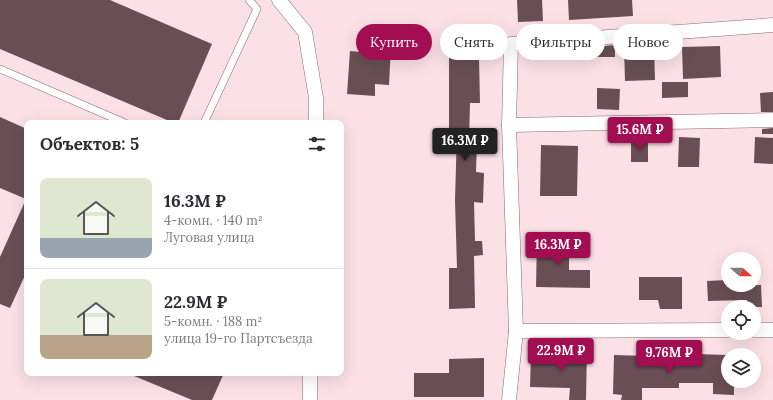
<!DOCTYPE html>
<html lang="ru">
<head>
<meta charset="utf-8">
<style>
  :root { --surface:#fff; --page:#f2f2f3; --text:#2b2b33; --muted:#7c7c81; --line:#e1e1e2; --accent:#a20e51 }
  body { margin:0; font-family:Lora,serif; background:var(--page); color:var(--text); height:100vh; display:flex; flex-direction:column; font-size:15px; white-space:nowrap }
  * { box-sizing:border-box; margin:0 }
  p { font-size:13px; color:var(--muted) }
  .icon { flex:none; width:22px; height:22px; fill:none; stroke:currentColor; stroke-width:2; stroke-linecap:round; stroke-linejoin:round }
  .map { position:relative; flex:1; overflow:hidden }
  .details { position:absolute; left:24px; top:120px; width:320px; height:256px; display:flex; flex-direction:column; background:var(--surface); border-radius:8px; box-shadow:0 4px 16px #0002 }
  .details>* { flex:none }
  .hud { position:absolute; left:356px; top:24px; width:357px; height:36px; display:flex; gap:8px }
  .needle { width:26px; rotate:111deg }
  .fabs { position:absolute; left:721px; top:252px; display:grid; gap:8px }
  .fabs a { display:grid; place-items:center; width:40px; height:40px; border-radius:50%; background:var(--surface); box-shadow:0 4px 16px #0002; font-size:20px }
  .price { position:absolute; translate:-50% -34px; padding:0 9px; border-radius:4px; background:var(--accent); color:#fff; font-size:13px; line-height:26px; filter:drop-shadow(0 1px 2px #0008) }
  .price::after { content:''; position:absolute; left:50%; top:24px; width:12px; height:9px; margin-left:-6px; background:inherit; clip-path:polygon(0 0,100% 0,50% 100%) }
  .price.active { background:#222; color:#fff }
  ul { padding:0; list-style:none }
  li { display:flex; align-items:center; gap:12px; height:100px; padding:0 16px }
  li+li { border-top:1px solid var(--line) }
  li span { display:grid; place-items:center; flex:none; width:112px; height:80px; border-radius:8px; color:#555 }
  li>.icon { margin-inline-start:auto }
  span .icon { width:48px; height:48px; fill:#fffc; stroke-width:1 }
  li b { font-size:17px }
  h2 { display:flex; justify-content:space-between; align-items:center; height:48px; padding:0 16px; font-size:17px }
  .chip { padding:0 14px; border-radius:18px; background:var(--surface); box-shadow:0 4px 16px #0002; font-size:14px; line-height:36px }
  .chip.active { background:var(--accent); color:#fff }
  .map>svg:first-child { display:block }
  .building { fill:#694e55 }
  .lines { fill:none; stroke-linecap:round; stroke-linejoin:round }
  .service-casing { stroke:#876a71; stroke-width:8 }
  .minor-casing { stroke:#876a71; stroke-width:15 }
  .service { stroke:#fff; stroke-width:7 }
  .minor { stroke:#fff; stroke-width:14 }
</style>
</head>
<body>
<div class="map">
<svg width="773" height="400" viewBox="0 0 773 400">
  <rect width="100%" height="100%" fill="#fbe0e6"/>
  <g class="building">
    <polygon points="0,0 110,0 212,44 178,123 174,123 0,49"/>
    <polygon points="517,0 542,0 543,21 518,22"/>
    <polygon points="568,0 632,0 633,16 569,20"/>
    <polygon points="490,35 491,57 479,57 480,103 470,103 469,141 477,141 476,172 484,173 483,203 474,202 475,241 482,241 483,255 474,256 475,308 449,309 449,268 457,268 455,201 457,130 449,130 449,36"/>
    <polygon points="615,45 615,57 594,57 594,47"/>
    <polygon points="372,46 391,46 389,85 375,84 375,96 347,94 350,51 372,53"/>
    <polygon points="624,46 654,46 655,80 625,81"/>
    <polygon points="720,46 721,77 683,79 682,47"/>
    <polygon points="662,82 688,82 688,97 662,98"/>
    <polygon points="597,88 620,89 619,110 597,109"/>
    <polygon points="773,92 773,112 761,112 760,93"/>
    <polygon points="0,117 27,129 27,271 10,308 0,304 0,257 26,199 0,188"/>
    <polygon points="773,128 773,134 762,134 762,129"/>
    <polygon points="679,137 700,138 699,167 678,167"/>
    <polygon points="755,137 773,138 773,164 754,163"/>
    <rect x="631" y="140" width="17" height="22"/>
    <polygon points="541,145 578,146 577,196 540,196"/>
    <polygon points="537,238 569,239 569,270 590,270 590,288 536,287"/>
    <polygon points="639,277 682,277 682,309 660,309 658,300 639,300"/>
    <polygon points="728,280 728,285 761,285 762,307 747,307 747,300 708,301 707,281"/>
    <polygon points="565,349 587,349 586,400 569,400 570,388 530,387 531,353 564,353"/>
    <polygon points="695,354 728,355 728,381 734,381 734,395 713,394 713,383 679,383 679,388 642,388 642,400 621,400 622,395 613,394 614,355 648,356 648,361 695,361"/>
    <polygon points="484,358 484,397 414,397 414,373 449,373 449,359"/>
    <polygon points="127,373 224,373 212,400 192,400"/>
  </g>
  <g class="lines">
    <g class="service-casing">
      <g id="service">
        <polyline points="0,69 125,123"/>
        <polyline points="204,123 257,9 249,0"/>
      </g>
    </g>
    <g class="minor-casing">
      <g id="minor">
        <polyline points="279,0 305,32 316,98 316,123"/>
        <polyline points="509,125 773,120"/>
        <polyline points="754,330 773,330"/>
        <polyline points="516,331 728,330"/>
        <polyline points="310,400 310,373"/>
        <polyline points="509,400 516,331 509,125 511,44 773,25"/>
      </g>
    </g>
    <use href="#service" class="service"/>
    <use href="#minor" class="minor"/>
  </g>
</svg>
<div class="fabs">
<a><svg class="needle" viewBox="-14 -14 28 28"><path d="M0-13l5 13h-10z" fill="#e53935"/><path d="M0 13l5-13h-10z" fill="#7c7c81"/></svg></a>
<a><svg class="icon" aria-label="locate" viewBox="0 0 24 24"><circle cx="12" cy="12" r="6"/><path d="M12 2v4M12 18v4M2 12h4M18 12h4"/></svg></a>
<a><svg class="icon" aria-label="layers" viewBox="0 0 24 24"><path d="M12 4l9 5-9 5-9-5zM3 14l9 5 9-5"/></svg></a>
</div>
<b class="price" style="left:640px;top:151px">15.6M ₽</b>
<b class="price active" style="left:465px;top:162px">16.3M ₽</b>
<b class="price" style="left:558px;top:266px">16.3M ₽</b>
<b class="price" style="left:561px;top:372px">22.9M ₽</b>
<b class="price" style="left:669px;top:374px">9.76M ₽</b>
<div class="hud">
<a class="chip active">Купить</a>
<a class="chip">Снять</a>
<a class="chip">Фильтры</a>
<a class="chip">Новое</a>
</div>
<section class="details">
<h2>Объектов: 5<svg class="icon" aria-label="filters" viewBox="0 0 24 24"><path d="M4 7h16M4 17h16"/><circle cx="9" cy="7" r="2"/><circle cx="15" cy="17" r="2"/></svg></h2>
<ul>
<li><span style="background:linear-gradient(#dfe7d0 75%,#9aa5b1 0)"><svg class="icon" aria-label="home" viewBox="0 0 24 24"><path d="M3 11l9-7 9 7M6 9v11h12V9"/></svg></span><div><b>16.3M ₽</b><p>4-комн. · 140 m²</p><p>Луговая улица</p></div></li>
<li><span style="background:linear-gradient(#dfe7d0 70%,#b9a48a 0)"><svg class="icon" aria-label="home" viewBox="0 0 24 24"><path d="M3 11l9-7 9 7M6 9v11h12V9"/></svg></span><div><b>22.9M ₽</b><p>5-комн. · 188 m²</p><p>улица 19-го Партсъезда</p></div></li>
</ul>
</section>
</div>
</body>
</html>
